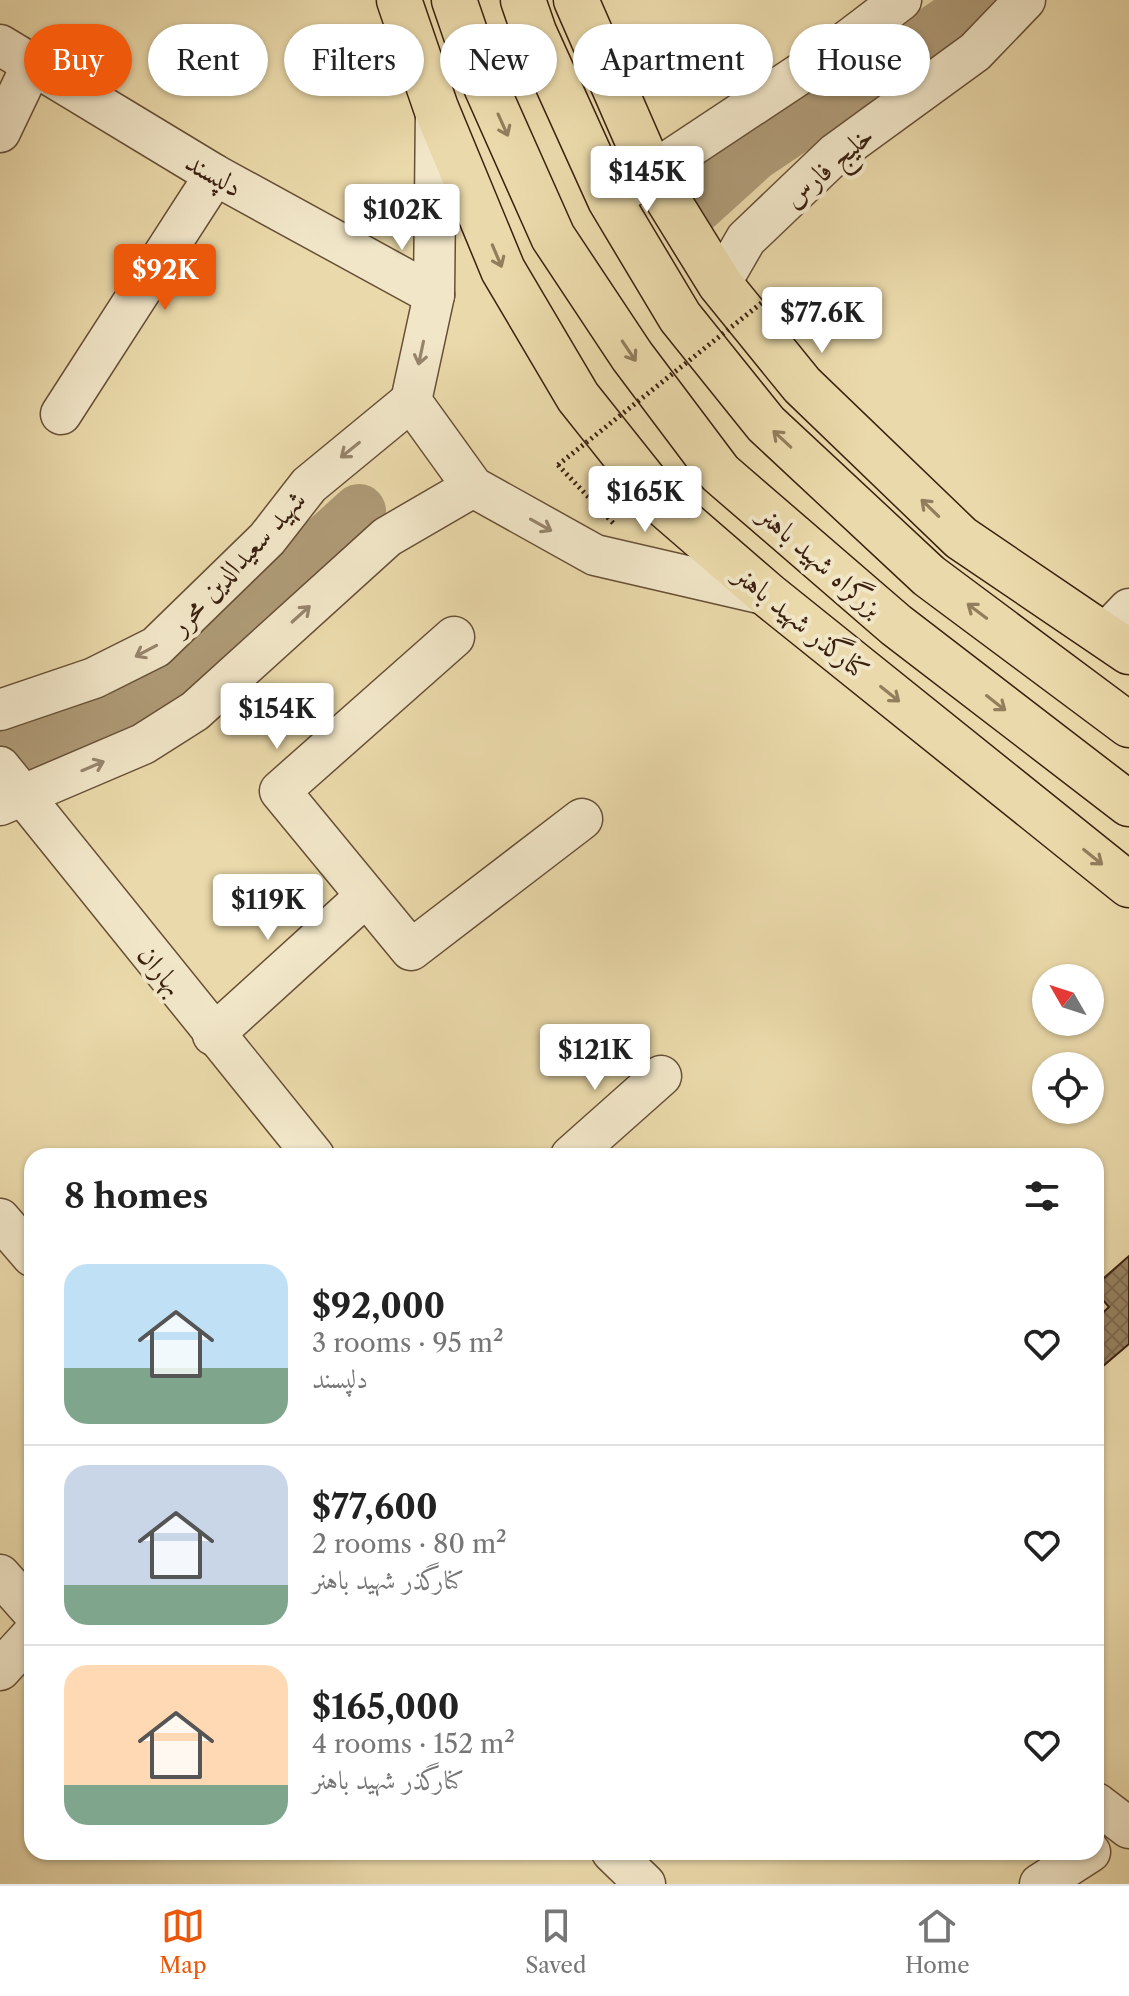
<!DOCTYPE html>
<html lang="en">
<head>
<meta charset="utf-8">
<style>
  :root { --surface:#fff; --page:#f2f2f2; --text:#222; --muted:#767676; --line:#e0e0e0; --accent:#ea580c }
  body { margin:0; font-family:"Libre Caslon Text",Amiri,serif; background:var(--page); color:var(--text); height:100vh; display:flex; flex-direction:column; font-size:30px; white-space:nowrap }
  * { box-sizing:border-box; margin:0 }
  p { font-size:26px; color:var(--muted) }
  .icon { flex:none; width:44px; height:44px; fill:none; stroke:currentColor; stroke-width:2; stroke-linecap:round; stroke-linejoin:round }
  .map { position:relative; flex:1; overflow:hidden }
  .side { position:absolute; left:24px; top:1148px; width:1080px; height:712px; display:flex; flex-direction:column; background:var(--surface); border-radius:24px; box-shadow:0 2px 6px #0004 }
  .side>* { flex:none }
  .top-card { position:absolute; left:24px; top:24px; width:1082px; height:72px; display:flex; gap:16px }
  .needle { width:52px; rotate:309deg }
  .buttons { position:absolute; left:1032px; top:964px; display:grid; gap:16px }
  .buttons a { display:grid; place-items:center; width:72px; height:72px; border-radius:50%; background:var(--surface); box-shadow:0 2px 6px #0004; font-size:40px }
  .price { position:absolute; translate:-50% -68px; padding:0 18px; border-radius:8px; background:#fff; color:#222; font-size:26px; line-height:52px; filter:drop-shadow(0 2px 4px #0008) }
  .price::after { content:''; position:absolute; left:50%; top:48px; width:24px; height:18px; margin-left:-12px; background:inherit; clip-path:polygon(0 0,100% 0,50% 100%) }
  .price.active { background:var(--accent); color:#fff }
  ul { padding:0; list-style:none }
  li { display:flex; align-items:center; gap:24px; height:200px; padding:0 40px }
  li+li { border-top:2px solid var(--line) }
  li span { display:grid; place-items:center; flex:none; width:224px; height:160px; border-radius:24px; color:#555 }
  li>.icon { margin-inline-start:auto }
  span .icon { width:96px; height:96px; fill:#fffc; stroke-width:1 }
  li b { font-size:34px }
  h2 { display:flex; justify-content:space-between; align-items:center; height:96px; padding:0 40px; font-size:34px }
  .chip { padding:0 28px; border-radius:36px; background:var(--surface); box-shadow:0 2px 6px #0004; font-size:28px; line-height:72px }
  .chip.active { background:var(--accent); color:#fff }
  .menu { display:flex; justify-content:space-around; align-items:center; height:112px; border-top:2px solid var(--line); background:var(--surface); font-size:22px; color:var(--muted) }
  .menu a { display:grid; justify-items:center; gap:4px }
  .menu .active { color:var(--accent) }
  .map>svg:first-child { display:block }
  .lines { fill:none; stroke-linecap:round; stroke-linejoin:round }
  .river { stroke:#ae9a76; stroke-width:54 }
  .building { fill:url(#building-cross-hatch); stroke:#3b2110; stroke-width:2 }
  .minor-casing { stroke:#674f36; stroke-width:43 }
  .major-casing { stroke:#3b2110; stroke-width:47 }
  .highway-casing { stroke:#3b2110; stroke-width:47 }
  .path { stroke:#3b2110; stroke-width:5; stroke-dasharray:2 4; stroke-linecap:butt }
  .minor { stroke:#f1e6c8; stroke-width:40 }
  .major { stroke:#ead9aa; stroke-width:44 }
  .highway { stroke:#ead9aa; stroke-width:44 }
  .path-bridge { stroke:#3b2110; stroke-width:5; stroke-dasharray:2 4; stroke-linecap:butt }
  .oneway { stroke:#927d5d }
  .oneway2 { stroke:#96846c }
  .labels { text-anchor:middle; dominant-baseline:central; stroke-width:8; stroke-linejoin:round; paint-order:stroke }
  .street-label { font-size:28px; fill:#3b2110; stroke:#f1e6c8 }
</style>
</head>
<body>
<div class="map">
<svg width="1129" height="1884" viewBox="0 0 1129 1884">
  <defs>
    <pattern id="building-cross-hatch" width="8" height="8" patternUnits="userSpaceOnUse" patternTransform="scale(2)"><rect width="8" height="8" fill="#968160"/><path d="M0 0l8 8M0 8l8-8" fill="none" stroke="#7c694e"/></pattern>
  </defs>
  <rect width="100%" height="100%" fill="#ead9aa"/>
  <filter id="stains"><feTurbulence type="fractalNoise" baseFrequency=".0025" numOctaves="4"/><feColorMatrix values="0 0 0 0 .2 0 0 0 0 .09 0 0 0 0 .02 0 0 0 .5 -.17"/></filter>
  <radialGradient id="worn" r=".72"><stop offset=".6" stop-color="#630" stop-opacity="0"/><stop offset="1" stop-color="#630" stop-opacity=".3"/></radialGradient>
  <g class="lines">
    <g class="river">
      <polyline points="689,213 754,154 966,11 976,0"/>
      <polyline points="0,755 120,720 180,673 359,511"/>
    </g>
  </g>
  <polygon class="building" points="1129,1256 1129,1344 1096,1372 1096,1319 1109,1307 1096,1292 1096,1285"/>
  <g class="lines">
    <g class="minor-casing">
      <g id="minor">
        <polyline points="0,45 215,175 434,295"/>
        <polyline points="436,108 434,295 411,401 473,487 595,555 768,595"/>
        <polyline points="0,132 32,65"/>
        <polyline points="610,200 830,54 901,0"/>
        <polyline points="720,284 746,239 835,154 975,52 1025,0"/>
        <polyline points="61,414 215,175"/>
        <polyline points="1106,633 1129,609"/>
        <polyline points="454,637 280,791 411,950 582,819"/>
        <polyline points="0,710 94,678 156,647 267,539 309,485 411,401"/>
        <polyline points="0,767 314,1156"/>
        <polyline points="0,805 143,744 195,711 387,537 473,487"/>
        <polyline points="213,1035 365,897"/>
        <polyline points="571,1156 661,1076"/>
        <polyline points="0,1219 32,1256"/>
        <polyline points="0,1575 32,1611"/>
        <polyline points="0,1670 32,1635"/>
        <polyline points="1096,1803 1129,1828"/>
        <polyline points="612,1852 645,1884"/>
        <polyline points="1040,1884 1090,1852"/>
      </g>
    </g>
    <g class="major-casing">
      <g id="major">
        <polyline points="399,0 436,108 503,270 578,397 664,505 768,595 1129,885"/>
        <polyline points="576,0 652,174 720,284 802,385 961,538 1129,652"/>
      </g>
    </g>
    <g class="highway-casing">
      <g id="highway">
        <polyline points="454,0 476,64 553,237 632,356 720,473 896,625 1129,804"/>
        <polyline points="523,0 534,32 610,200 680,317 766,424 929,576 1129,725"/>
      </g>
    </g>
    <polyline class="path" points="558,465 614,524"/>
    <use href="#minor" class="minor"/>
    <use href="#major" class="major"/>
    <use href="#highway" class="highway"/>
    <polyline class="path-bridge" points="558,465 774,293"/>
  </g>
  <defs><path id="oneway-shaft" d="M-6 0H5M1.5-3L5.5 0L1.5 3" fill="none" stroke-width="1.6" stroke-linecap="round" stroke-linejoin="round" transform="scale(2)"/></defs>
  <g class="oneway">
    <use href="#oneway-shaft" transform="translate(503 125) rotate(66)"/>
    <use href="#oneway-shaft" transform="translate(497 256) rotate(67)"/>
    <use href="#oneway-shaft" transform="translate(629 351) rotate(56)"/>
    <use href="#oneway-shaft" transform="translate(782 439) rotate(-137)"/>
    <use href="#oneway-shaft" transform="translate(930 508) rotate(-136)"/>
    <use href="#oneway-shaft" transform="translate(977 611) rotate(-143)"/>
    <use href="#oneway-shaft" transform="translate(890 694) rotate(39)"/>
    <use href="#oneway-shaft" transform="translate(996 703) rotate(38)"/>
    <use href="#oneway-shaft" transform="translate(1093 857) rotate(39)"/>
  </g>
  <g class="oneway2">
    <use href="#oneway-shaft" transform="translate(421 353) rotate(102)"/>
    <use href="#oneway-shaft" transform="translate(350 450) rotate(141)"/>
    <use href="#oneway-shaft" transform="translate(541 525) rotate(29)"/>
    <use href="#oneway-shaft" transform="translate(301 614) rotate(-42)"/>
    <use href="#oneway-shaft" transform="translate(146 651) rotate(152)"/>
    <use href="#oneway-shaft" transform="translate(93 766) rotate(-23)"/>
  </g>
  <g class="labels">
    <g class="street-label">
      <text transform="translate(828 166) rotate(-41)">خلیج فارس</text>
      <text transform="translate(214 174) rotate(30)">دلپسند</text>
      <text transform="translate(821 561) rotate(41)">بزرگراه شهید باهنر</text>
      <text transform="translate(237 562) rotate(-47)">شهید سعیدالدین محرر</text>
      <text transform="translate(802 622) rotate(39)">کنارگذر شهید باهنر</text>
      <text transform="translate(161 970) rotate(51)">بهاران</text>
    </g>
  </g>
  <rect width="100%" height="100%" filter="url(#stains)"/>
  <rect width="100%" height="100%" fill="url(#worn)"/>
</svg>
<div class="buttons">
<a><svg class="needle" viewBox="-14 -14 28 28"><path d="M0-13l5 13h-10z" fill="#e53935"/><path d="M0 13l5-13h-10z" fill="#767676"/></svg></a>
<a><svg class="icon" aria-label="locate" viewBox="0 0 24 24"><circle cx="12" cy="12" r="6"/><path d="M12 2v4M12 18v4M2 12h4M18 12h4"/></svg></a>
</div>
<b class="price" style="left:647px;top:214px">$145K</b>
<b class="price" style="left:402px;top:252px">$102K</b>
<b class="price active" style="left:165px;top:312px">$92K</b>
<b class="price" style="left:822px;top:355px">$77.6K</b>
<b class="price" style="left:645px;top:534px">$165K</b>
<b class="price" style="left:277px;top:751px">$154K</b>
<b class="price" style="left:268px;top:942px">$119K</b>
<b class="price" style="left:595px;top:1092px">$121K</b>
<div class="top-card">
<a class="chip active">Buy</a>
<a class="chip">Rent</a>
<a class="chip">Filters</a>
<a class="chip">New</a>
<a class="chip">Apartment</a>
<a class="chip">House</a>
</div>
<section class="side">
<h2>8 homes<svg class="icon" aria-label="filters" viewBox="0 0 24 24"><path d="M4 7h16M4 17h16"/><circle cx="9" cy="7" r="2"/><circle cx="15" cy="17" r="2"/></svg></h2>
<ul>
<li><span style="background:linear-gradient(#bfe0f5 65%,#7fa58c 0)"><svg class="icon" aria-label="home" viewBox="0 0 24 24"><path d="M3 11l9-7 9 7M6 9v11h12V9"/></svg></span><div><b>$92,000</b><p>3 rooms · 95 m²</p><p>دلپسند</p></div><svg class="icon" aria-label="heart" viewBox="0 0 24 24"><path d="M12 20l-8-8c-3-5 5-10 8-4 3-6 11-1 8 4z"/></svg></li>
<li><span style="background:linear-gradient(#c9d6e8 75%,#7fa58c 0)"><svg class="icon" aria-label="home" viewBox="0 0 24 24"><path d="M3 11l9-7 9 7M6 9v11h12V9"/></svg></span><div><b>$77,600</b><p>2 rooms · 80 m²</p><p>کنارگذر شهید باهنر</p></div><svg class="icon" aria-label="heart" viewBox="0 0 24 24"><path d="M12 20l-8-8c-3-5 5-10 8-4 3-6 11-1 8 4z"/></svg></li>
<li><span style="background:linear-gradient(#ffd9b3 75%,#7fa58c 0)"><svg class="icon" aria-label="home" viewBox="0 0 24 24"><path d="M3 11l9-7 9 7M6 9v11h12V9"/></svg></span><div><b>$165,000</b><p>4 rooms · 152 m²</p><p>کنارگذر شهید باهنر</p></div><svg class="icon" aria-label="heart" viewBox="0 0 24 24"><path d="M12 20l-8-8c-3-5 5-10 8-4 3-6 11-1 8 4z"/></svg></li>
</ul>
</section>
</div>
<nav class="menu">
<a class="active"><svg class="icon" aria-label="map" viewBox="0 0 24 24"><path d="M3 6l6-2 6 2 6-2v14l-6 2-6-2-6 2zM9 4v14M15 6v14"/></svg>Map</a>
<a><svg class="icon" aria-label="saved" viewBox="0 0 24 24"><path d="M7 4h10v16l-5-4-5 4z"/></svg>Saved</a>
<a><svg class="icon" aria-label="home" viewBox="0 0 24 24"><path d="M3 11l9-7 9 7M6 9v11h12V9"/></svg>Home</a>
</nav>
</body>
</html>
